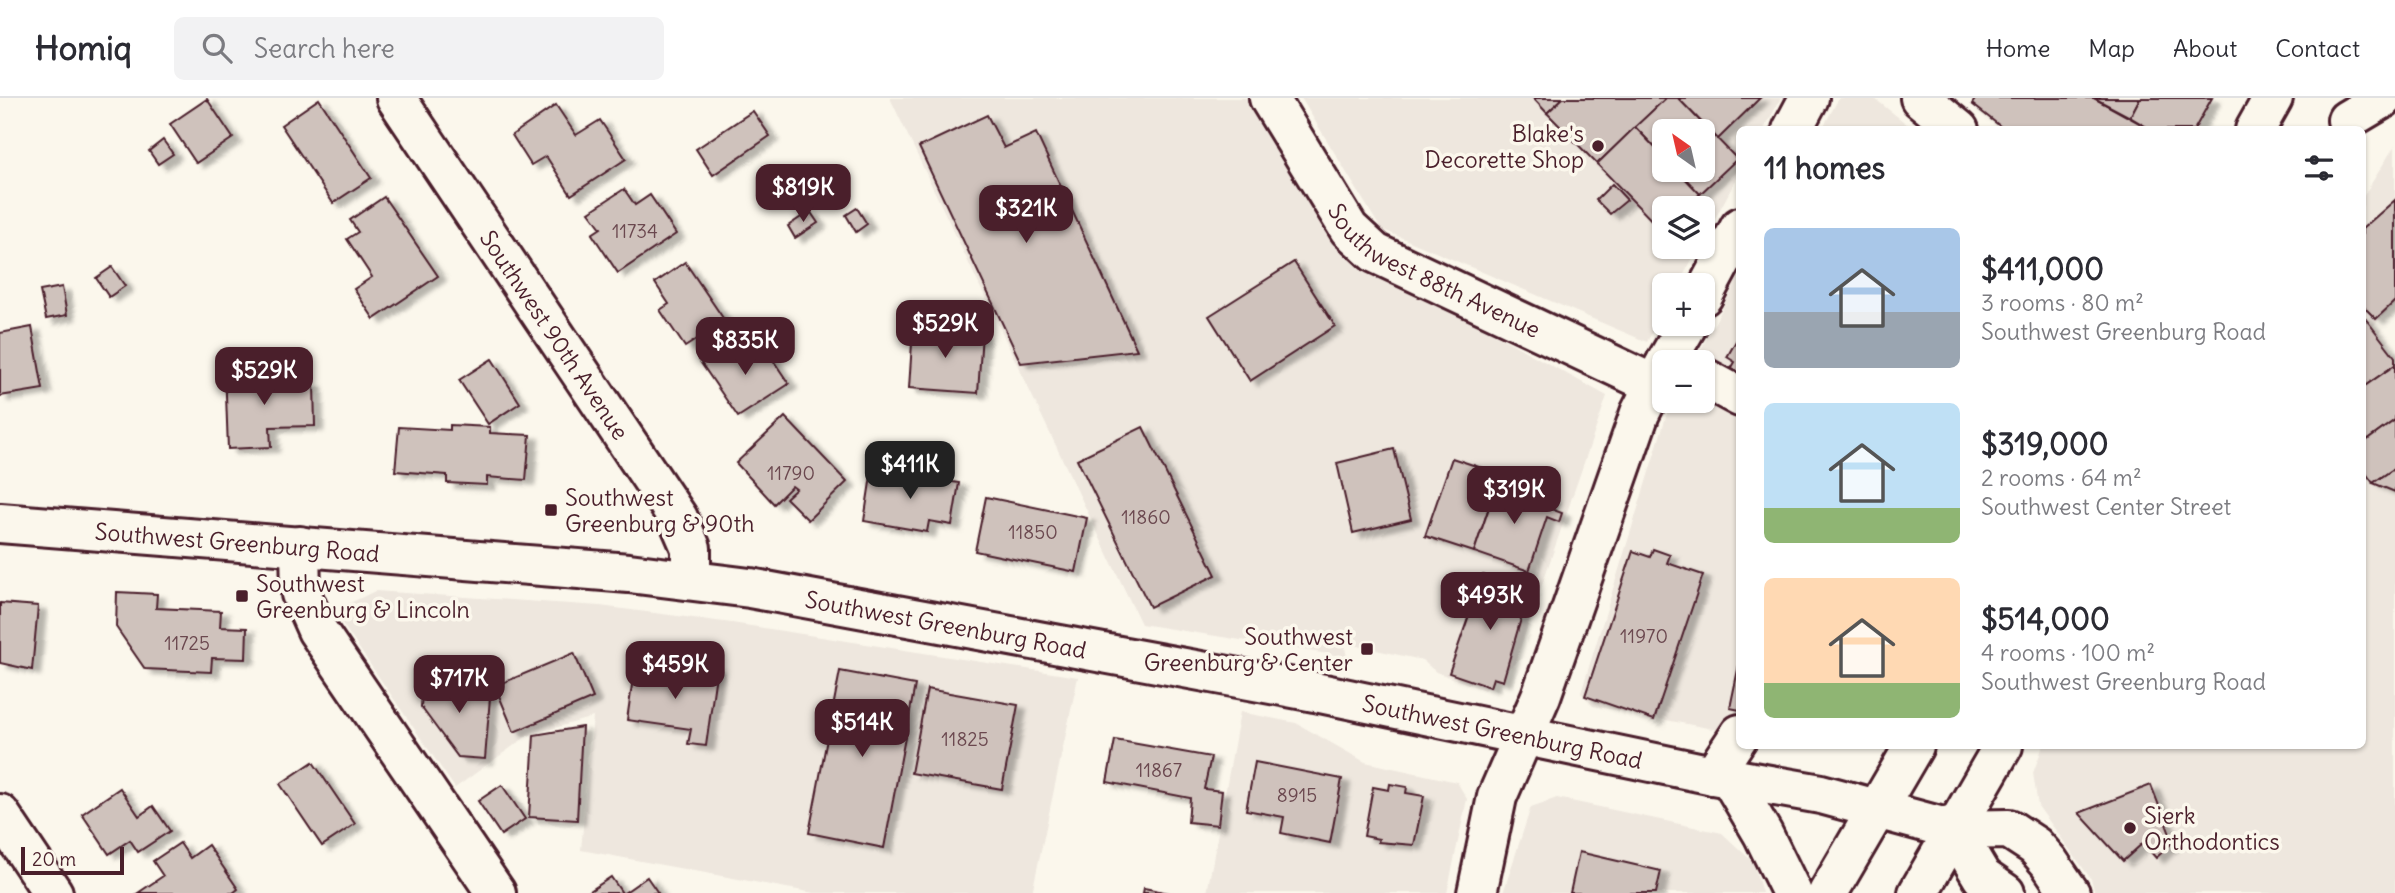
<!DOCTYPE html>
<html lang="en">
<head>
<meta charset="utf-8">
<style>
  :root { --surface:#fff; --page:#f2f2f3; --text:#2b2b33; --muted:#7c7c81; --line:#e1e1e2; --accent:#4a1f2b }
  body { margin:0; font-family:Delius,sans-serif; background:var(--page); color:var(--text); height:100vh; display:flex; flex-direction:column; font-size:26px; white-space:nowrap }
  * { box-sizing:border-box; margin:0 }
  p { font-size:23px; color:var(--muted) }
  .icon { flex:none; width:38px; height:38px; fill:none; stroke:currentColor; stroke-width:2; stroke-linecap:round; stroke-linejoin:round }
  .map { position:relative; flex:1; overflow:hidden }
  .side { position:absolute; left:1736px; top:28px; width:630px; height:623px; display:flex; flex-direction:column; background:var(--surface); border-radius:10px; box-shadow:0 2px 5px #0004 }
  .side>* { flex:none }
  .needle { width:46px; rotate:326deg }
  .fabs { position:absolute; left:1652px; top:21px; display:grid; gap:14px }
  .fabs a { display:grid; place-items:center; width:63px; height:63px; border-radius:10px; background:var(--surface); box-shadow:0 2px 5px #0004; font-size:35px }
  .scale { position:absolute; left:21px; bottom:18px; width:103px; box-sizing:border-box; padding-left:7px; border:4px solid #4a1f2b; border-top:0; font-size:19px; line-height:24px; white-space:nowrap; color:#4a1f2b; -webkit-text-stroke:5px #fbf7ec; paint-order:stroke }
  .price { position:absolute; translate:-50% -60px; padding:0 16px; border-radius:14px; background:var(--accent); color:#fff; font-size:23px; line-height:46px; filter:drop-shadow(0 2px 4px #0008) }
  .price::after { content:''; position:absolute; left:50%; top:42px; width:21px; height:16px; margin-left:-10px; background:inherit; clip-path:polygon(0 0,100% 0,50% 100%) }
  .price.current { background:#222; color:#fff }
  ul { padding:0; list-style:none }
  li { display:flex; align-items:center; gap:21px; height:175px; padding:0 28px }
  li span { display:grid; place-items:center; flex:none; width:196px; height:140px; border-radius:10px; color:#555 }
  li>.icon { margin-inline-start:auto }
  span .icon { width:84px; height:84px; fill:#fffc; stroke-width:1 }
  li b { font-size:30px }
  h2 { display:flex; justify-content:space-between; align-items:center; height:84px; padding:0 28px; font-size:30px }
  header { display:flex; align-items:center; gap:42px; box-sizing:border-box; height:98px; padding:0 35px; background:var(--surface); border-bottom:2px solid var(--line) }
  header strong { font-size:33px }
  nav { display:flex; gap:38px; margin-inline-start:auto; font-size:24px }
  .search { width:490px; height:63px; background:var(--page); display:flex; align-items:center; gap:18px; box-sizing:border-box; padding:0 24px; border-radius:10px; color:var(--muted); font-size:26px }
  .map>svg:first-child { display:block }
  .built { fill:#eee7de; fill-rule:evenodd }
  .building { fill:#cfc2bc; stroke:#4a1f2b; stroke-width:2; filter:url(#shadow) }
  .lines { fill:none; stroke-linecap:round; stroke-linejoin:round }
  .minor-casing { stroke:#4a1f2b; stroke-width:44 }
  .highway-casing { stroke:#4a1f2b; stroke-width:44 }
  .minor { stroke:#fbf7ec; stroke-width:38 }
  .highway { stroke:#fbf7ec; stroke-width:38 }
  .poi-dot { fill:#4a1f2b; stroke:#fbf7ec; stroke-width:2.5 }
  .labels { text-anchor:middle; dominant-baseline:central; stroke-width:7; stroke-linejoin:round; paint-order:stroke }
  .number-label { font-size:19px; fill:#6b484f }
  .poi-label { font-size:23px; fill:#4a1f2b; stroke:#fbf7ec; text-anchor:start }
  .street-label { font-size:23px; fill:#4a1f2b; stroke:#fbf7ec }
</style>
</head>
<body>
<header>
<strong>Homiq</strong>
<div class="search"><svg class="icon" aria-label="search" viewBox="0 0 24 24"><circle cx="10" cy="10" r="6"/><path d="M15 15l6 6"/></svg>Search here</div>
<nav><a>Home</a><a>Map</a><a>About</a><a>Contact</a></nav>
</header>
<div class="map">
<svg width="2395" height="795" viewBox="0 0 2395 795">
  <defs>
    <filter id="shadow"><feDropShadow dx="8" dy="4.5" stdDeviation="2" flood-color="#0004"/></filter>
  </defs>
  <rect width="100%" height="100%" fill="#fbf7ec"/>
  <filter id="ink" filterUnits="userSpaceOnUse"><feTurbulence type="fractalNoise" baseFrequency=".0143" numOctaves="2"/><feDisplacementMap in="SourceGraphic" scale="14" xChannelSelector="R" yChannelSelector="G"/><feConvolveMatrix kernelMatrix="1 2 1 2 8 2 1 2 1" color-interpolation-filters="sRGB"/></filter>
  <g filter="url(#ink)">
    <g class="built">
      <polygon points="890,0 1250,0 1351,157 1607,298 1515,565 1484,592 1436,574 1422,562 1344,545 1347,559 1141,526"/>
      <path d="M1301 0H1781L1764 31 1740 32 1739 76 1703 143V110H1664V149H1699L1678 187H1664V213L1647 244 1381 131ZM1664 33H1703V72H1664Z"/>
      <polygon points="1839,0 1874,0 1913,31 1822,31"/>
      <polygon points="2395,47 2395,207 2372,229 2395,259 2395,795 2095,795 2091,781 2038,708 2033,675 2043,648 2362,648 2363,99"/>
      <polygon points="1739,179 1739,636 1593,608 1581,595 1669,309 1673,303 1703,303 1703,264 1694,264"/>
      <polygon points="375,493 600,508 732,525 1078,579 1032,795 814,795 581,752 593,619 527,638 455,690 341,524 348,506"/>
      <polygon points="1240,614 1296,625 1365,664 1457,684 1467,701 1447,795 1207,795"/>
      <polygon points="1557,700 1722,735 1753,764 1762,795 1503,795 1531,709"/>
    </g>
    <g class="building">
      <polygon points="1533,0 1563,0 1547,15"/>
      <polygon points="1563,0 1666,0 1597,66 1547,15"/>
      <polygon points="1666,0 1678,0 1737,61 1700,96 1677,72 1703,72 1703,33 1664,33 1664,59 1635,29"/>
      <polygon points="1678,0 1760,0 1718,41"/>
      <polygon points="1976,0 2094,0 2152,32 2005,32 1972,6"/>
      <polygon points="2094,0 2140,0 2130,19"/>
      <polygon points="2140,0 2212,0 2194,32 2152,32 2130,19"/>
      <polygon points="207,1 233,40 196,65 170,26"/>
      <polygon points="319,1 371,80 333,105 281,27"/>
      <polygon points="556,7 576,37 600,22 626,61 571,97 546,58 531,67 512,37"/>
      <polygon points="753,13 770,38 713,77 696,51"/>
      <polygon points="987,17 1004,50 1036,35 1137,252 1021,265 919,49"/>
      <polygon points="1635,29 1664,59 1664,72 1677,72 1700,96 1685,110 1664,110 1662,133 1597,66"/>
      <polygon points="163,42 173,56 158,66 149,53"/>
      <polygon points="1612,86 1627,102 1610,116 1596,102"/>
      <polygon points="624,91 635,107 650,97 676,136 618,175 592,136 601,130 589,114"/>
      <polygon points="384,99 438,178 374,221 354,191 372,179 347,141 358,134 350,122"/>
      <polygon points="2395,102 2395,203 2376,221 2362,207 2362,131"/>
      <polygon points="857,110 867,126 856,134 846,117"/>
      <polygon points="810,113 818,125 795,140 788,128"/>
      <polygon points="685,164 725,223 685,249 660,212 669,206 655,185"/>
      <polygon points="1294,164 1335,228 1250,283 1209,218"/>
      <polygon points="112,169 125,188 109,199 96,180"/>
      <polygon points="62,189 67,217 46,221 40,193"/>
      <polygon points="2362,216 2395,259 2395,267 2362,290"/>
      <polygon points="32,229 43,291 0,298 0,235"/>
      <polygon points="913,230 982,235 978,295 909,290"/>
      <polygon points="1740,236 1740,275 1731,271 1735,264 1727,259"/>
      <polygon points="761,244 789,286 738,319 699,262 723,247 733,262"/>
      <polygon points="492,261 520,305 488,326 459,282"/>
      <polygon points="2395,267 2395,322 2362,346 2362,290"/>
      <polygon points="270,268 270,287 314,285 315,328 270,329 271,349 228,351 225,270"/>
      <polygon points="785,319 847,384 808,422 786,400 796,391 792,388 774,406 736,365"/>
      <polygon points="2395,322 2395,370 2373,385 2362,370 2362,346"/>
      <polygon points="450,327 490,329 490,335 530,337 526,382 487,379 487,387 447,385 447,377 395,373 399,329 450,332"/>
      <polygon points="1143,329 1216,477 1150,509 1077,361"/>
      <polygon points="1394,351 1411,421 1353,435 1337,365"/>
      <polygon points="1452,360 1500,376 1474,454 1425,438"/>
      <polygon points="2395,370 2395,394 2373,385"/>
      <polygon points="872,371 959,385 952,427 929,423 927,434 864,423"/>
      <polygon points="1498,383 1552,401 1548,410 1562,415 1559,424 1547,419 1529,473 1474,454"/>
      <polygon points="986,399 1087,420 1076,474 975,453"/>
      <polygon points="1653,451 1670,457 1667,465 1703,477 1654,622 1585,598 1633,453 1650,459"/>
      <polygon points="1483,477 1529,493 1503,583 1493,580 1490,589 1449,575"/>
      <polygon points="117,494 157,496 156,510 221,513 220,529 247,530 246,561 212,560 211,574 145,571 116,529"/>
      <polygon points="0,505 38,508 32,572 0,565"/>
      <polygon points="574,555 593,600 514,634 495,588"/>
      <polygon points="1740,562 1740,612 1730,610"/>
      <polygon points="696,566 717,569 706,648 688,646 691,631 627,622 634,573 694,582"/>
      <polygon points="840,573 915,587 884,750 809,735"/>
      <polygon points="423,581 491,587 485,661 458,659 421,609"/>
      <polygon points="927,591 1018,607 1002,691 911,675"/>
      <polygon points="582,629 577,722 529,719 534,637"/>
      <polygon points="1115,642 1211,659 1204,691 1222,693 1218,727 1188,724 1190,700 1107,684"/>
      <polygon points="313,664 355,726 322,748 280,686"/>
      <polygon points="1255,664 1342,681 1330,745 1281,735 1284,719 1246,712"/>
      <polygon points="1390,686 1407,689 1406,695 1424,698 1414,747 1378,744 1379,741 1364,738 1373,689 1389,692"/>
      <polygon points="502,687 525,721 501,737 478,703"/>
      <polygon points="2151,687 2173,744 2156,760 2143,745 2123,763 2079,715"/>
      <polygon points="120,690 139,718 153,708 170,733 138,754 130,742 109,756 82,716"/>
      <polygon points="180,745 190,760 208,747 238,791 233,795 138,795 163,778 153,763"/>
      <polygon points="1579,754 1661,773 1656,795 1570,795"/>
      <polygon points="611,779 622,795 587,795"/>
      <polygon points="647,779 658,795 624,795"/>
      <polygon points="1144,790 1169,795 1143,795"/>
    </g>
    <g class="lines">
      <g class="minor-casing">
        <g id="minor">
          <path id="s1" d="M396 0 678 420 691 450V482"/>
          <path id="s2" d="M1269 0 1349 131 1375 155 1653 286"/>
          <polyline points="1920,0 1959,32"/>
          <polyline points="1792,32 1809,0"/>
          <polyline points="1703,198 1740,129"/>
          <polyline points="1666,264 1688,226"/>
          <polyline points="1703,279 1740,299"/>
          <path id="s3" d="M0 425 629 475 750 490 1315 594 1713 677 1821 696 1954 732 2009 731 2035 748 2049 764 2070 795"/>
          <polyline points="300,448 301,496 317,532 496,795"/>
          <polyline points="1713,677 1740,636"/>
          <polyline points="0,716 53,795"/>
          <polyline points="1954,732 1982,779 2005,795"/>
          <polyline points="1477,795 1497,699 1541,598 1640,315 1664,268"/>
        </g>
      </g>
      <g class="highway-casing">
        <g id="highway">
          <polyline points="2347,22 2384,0"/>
          <polyline points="2255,32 2273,0"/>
          <polyline points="1730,680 1763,736 1792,795"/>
          <polyline points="1828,795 1914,648"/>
          <polyline points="1918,795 2003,648"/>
        </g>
      </g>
      <use href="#minor" class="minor"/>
      <use href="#highway" class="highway"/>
    </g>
  </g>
  <g class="poi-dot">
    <circle cx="1598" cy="48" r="7"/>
    <rect x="544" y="405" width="14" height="14" rx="3.5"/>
    <rect x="235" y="491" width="14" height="14" rx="3.5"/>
    <rect x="1360" y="544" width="14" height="14" rx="3.5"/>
    <circle cx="2130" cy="730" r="7"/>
  </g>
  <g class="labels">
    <g class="number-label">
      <text x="635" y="133">11734</text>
      <text x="791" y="375">11790</text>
      <text x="1146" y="419">11860</text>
      <text x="1033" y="434">11850</text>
      <text x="1644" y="538">11970</text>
      <text x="187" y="545">11725</text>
      <text x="965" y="641">11825</text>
      <text x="1159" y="672">11867</text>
      <text x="1297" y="697">8915</text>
    </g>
    <g class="poi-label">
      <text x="1584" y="35" text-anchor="end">Blake's<tspan x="1584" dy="26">Decorette Shop</tspan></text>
      <text x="565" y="399">Southwest<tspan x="565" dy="26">Greenburg &amp; 90th</tspan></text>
      <text x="256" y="485">Southwest<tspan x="256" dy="26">Greenburg &amp; Lincoln</tspan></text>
      <text x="1353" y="538" text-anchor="end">Southwest<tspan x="1353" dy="26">Greenburg &amp; Center</tspan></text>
      <text x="2144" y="717">Sierk<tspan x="2144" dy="26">Orthodontics</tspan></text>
    </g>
    <g class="street-label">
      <text stroke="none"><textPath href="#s2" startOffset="248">Southwest 88th Avenue</textPath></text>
      <text stroke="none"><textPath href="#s1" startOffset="285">Southwest 90th Avenue</textPath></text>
      <text stroke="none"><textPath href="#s3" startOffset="238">Southwest Greenburg Road</textPath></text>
      <text stroke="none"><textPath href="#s3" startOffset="952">Southwest Greenburg Road</textPath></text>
      <text stroke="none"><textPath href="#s3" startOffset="1519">Southwest Greenburg Road</textPath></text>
    </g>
  </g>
</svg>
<div class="fabs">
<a><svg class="needle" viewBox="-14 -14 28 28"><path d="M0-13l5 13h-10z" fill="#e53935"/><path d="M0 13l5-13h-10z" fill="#7c7c81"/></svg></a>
<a><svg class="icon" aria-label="layers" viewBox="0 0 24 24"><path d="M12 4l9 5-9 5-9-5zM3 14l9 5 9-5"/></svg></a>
<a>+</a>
<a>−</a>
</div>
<div class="scale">20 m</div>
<b class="price" style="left:803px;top:126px">$819K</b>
<b class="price" style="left:1026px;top:147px">$321K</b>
<b class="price" style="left:945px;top:262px">$529K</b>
<b class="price" style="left:745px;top:279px">$835K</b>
<b class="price" style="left:264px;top:309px">$529K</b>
<b class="price current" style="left:910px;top:403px">$411K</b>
<b class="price" style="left:1514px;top:428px">$319K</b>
<b class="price" style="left:1490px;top:534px">$493K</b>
<b class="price" style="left:675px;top:603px">$459K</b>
<b class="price" style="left:459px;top:617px">$717K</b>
<b class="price" style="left:862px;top:661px">$514K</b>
<section class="side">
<h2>11 homes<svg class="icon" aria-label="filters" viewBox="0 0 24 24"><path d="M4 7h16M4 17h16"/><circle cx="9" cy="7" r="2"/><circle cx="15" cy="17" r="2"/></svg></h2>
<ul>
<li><span style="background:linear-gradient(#a9c7e8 60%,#9aa5b1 0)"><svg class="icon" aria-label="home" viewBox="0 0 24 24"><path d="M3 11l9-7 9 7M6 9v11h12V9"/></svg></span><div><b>$411,000</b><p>3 rooms · 80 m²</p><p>Southwest Greenburg Road</p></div></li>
<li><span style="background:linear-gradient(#bfe0f5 75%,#8fb573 0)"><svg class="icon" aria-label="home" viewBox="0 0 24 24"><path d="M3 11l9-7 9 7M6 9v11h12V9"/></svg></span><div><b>$319,000</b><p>2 rooms · 64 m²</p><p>Southwest Center Street</p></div></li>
<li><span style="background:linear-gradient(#ffd9b3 75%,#8fb573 0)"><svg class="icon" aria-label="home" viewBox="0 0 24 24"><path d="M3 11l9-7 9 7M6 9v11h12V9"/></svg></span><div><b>$514,000</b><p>4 rooms · 100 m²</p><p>Southwest Greenburg Road</p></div></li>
</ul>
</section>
</div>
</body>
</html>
